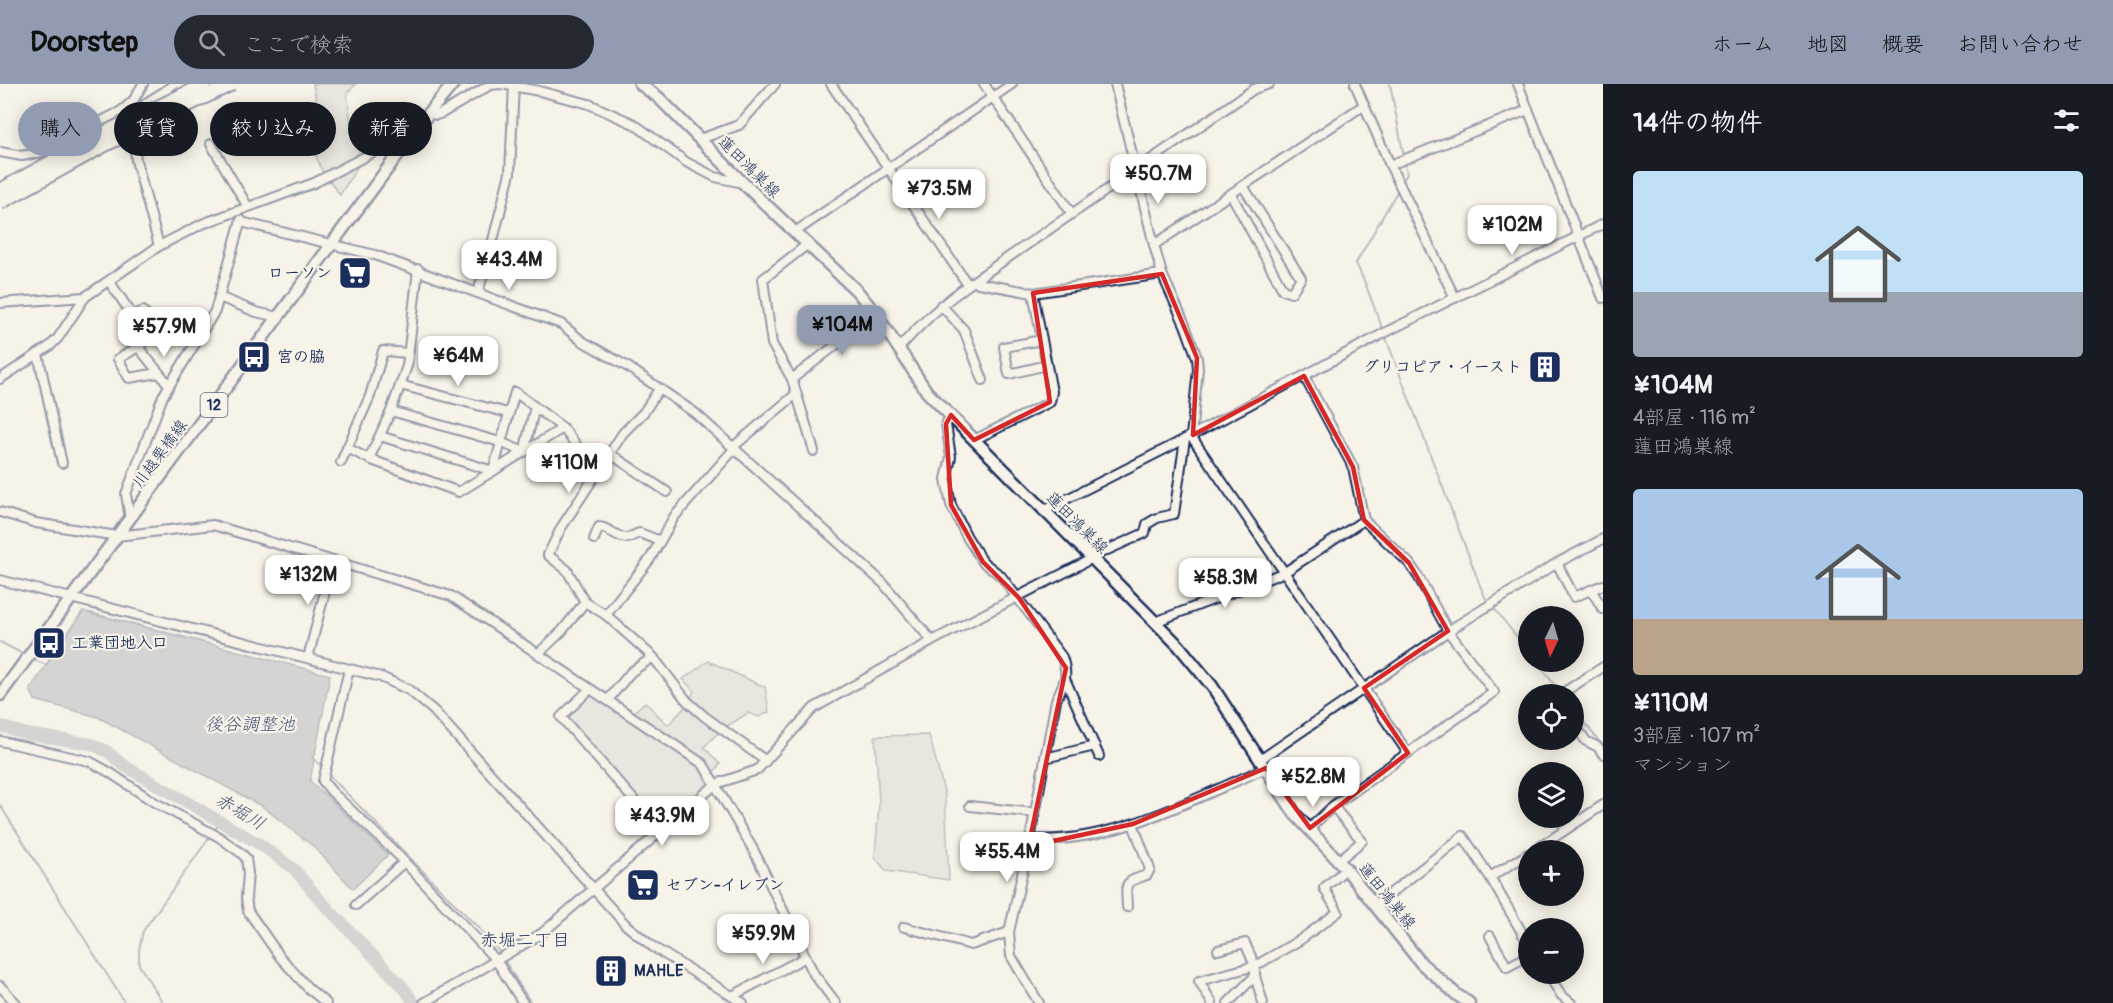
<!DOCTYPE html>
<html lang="ja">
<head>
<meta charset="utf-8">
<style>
  :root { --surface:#171b24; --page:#242831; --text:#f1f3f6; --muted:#9ea1a6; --accent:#919bb2 }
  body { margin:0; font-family:Pangolin,"Klee One",sans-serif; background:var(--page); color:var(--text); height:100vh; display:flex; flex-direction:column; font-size:22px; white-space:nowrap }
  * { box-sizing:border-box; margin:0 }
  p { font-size:20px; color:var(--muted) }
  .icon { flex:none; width:33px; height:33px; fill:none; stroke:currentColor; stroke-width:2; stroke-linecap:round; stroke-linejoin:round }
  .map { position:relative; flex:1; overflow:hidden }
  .details { display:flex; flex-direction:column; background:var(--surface); width:510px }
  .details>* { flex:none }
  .banner { position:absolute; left:18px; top:18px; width:570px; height:54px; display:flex; gap:12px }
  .needle { width:39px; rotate:185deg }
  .buttons { position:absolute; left:1518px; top:522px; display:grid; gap:12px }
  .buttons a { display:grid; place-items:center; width:66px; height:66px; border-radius:50%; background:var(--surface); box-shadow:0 3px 15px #0003; font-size:30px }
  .price { position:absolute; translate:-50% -51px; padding:0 14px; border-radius:12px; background:#fff; color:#222; font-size:20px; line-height:39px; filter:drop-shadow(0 2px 3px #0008) }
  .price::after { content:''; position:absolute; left:50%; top:36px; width:18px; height:14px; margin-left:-9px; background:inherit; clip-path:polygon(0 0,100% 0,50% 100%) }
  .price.selected { background:var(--accent); color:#111 }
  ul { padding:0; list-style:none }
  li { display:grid; align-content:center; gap:12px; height:318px; padding:0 30px }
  li span { display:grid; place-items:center; height:186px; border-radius:6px; color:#555 }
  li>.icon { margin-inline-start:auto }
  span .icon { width:108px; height:108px; fill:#fffc; stroke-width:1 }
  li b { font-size:26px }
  h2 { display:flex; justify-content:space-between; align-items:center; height:72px; padding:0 30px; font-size:26px }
  .chip { padding:0 21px; border-radius:27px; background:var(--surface); box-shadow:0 3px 15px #0003; font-size:21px; line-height:54px }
  .chip.selected { background:var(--accent); color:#111 }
  header { display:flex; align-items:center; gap:36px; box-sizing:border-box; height:84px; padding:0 30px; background:var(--accent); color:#111 }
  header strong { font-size:28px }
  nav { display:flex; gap:33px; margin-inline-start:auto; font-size:21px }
  .search { width:420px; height:54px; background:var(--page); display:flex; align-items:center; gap:15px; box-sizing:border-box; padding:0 21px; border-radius:33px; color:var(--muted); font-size:22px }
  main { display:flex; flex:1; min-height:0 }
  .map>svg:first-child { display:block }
  .green { fill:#d7d6d4; stroke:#798299; stroke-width:1.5 }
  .water { fill:#acb0b9; stroke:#727c95; stroke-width:1.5 }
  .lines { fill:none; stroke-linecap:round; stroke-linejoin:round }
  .stream { stroke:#727c95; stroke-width:2 }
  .river { stroke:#acb0b9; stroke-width:12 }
  .minor-casing { stroke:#1b2f5e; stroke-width:12 }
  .major-casing { stroke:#1b2f5e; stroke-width:15 }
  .minor { stroke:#f7f3e8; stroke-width:8 }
  .major { stroke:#f7f3e8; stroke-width:10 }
  .highway-bridge-casing { stroke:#1b2f5e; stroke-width:16; stroke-linecap:butt }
  .highway-bridge { stroke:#f7f3e8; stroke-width:12 }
  .marked { fill:none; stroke:#d62828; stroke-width:4.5; stroke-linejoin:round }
  .labels { text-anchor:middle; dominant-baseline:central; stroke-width:4.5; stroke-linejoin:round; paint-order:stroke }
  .shield { fill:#f7f3e8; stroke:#5d6a87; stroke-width:1.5 }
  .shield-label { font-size:15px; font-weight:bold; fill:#1b2f5e }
  .street-label { font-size:16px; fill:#1b2f5e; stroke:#f7f3e8 }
  .poi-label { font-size:16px; font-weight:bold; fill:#1b2f5e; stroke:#f7f3e8; text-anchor:start }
  .water-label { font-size:18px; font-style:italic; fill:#465679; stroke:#f7f3e8 }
  .neighbourhood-label { font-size:18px; fill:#1b2f5e; stroke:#f7f3e8 }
</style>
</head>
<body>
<header>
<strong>Doorstep</strong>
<div class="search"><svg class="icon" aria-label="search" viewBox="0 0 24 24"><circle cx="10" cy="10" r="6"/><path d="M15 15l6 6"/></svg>ここで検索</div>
<nav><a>ホーム</a><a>地図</a><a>概要</a><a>お問い合わせ</a></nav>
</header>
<main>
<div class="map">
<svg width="1603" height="919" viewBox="0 0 1603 919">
  <rect width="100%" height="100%" fill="#f7f3e8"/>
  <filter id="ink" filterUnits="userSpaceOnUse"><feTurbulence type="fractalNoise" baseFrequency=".0167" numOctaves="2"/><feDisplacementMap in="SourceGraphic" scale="12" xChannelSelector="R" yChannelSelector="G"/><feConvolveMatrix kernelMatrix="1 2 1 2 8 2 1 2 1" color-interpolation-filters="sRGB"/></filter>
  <g filter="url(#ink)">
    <g class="green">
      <polygon points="313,0 356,0 347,9 352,47 362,76 340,111 322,87 306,47 317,19"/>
      <polygon points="708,577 765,603 769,628 759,633 748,629 721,646 704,663 720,680 711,692 716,700 661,747 561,633 590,605 630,631 645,618 668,641 687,621 694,607 683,595"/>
      <polygon points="929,651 945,711 949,796 886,787 875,773 879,719 875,652"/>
    </g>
    <polygon class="water" points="83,527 330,591 310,697 388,771 353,805 314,763 263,723 98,633 35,616 30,605"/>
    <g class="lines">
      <g class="stream">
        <polyline points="1390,0 1404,73"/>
        <polyline points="1402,98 1407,90 1405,78"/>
        <polyline points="1398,106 1356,179 1365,199 1481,504 1488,519"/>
        <polyline points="1493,523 1528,567"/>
        <polyline points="89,529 104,533"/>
        <polyline points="109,534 124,538"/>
        <polyline points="130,539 144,543"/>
        <polyline points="150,545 165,548"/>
        <polyline points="173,551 185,554"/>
        <polyline points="0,558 25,571"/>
        <polyline points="32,575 46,581 83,527"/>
        <polyline points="1537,578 1560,608"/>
        <polyline points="1574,626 1603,662"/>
        <polyline points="312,673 323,684"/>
        <polyline points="327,689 494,860 501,871"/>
        <polyline points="0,721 125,919"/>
        <polyline points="504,876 531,919"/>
        <polyline points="163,919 139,881 139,866 143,847 221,737"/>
      </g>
      <polyline class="river" points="0,642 27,650 91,660 108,668 123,681 261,761 294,785 319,815 404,904 414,919"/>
      <g class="minor-casing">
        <g id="minor">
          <polyline points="180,0 185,0"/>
          <polyline points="831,0 968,201"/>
          <polyline points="984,0 1072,130"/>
          <polyline points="1115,0 1154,161 1162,190 1185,241 1197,274 1198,285 1191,352 1408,669"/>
          <polyline points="1355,0 1390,81 1455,214"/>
          <polyline points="1518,0 1603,214"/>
          <polyline points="428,30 437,31 442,29 490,1 501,0 539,7 589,20 634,40 686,78 715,93 743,99"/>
          <path d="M137 33C142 15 162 13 173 0"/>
          <polyline points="133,47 136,76 159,162"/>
          <polyline points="700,55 739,41 775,0"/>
          <polyline points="211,60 248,123"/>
          <polyline points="0,68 22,72 42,68 121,27 133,17 143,0"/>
          <polyline points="1390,81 1528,26"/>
          <polyline points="1231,110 1283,206 1291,209 1301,194 1243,102"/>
          <polyline points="241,138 375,171 561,240 582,257 628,283 695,329 883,499 932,557"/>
          <polyline points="795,148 1012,0"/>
          <polyline points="808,160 763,195 772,260 792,295 814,367"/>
          <polyline points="1154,161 1364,21"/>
          <polyline points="109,197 133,232 143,227 157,246 138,263 118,275 129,294 159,289"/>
          <polyline points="973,198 1033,209 1162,190"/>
          <polyline points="478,208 491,164 510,89 514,0"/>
          <polyline points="219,213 256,228 278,233"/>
          <polyline points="0,219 85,213"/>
          <polyline points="941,221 964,246 983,296"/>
          <polyline points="1042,256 1004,263 1009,290 1047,281"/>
          <polyline points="138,263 169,301"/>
          <path d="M899 264C920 240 942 220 968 201L1254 5 1269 0"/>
          <polyline points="38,270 62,379"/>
          <polyline points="1304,292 1353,383 1364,436 1409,479 1418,492 1448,547 1494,608 1333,722 1310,744"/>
          <polyline points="0,295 50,262 58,254 85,213 159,162 202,140 314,99 414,47"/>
          <polyline points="792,295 876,230"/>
          <polyline points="400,301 508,329"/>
          <polyline points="391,327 500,358 524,368 535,323"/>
          <path d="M951 331 946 340 951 373 946 395 951 421 967 453 983 478 1001 492 1062 573C1069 594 1064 598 1056 616L1030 755 1009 848 1011 872 1039 919"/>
          <polyline points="563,344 580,366 601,381"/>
          <polyline points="380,352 493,387"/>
          <polyline points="974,356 1050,318 1052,308 1033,209"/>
          <polyline points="733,363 796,310"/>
          <polyline points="347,364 369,375 459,408 563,344 515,308 493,387"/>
          <polyline points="609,369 667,408"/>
          <polyline points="369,375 391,327 407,282 418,185"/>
          <polyline points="341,378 370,312 383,267 408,269"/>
          <polyline points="1043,427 1185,355 1392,245 1603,140"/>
          <polyline points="0,428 36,439 117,452 213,441 451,512 703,680 754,767 814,890 836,919"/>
          <polyline points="130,435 126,410 163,312 215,227 241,136"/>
          <path d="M594 455 599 443C608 443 617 454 627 454 631 454 636 449 640 449L660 457"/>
          <polyline points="1557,479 1574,513 1603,501"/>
          <polyline points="0,496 381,593 409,606 434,627 626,841 653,863 743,919"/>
          <polyline points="1591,506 1603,525"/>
          <polyline points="585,518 567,486 548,471 561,444 623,349 644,328 659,305"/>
          <polyline points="606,531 650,475 674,433 735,364"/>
          <polyline points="1155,538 1285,488 1364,436"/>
          <polyline points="538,570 562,547 585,518 606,531 653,573"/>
          <polyline points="308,574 333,476"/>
          <polyline points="349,585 323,697 331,707 397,770 496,876 523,919"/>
          <polyline points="1066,597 1099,672"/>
          <polyline points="590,605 561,633 661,747"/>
          <polyline points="1561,610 1603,583"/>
          <polyline points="608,616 631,588 653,573 687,617 704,632 766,677"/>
          <polyline points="1574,639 1586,657 1598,663 1603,670"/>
          <polyline points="0,657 89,677 109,688 154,718 219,753 241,769 246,774 248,789 246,814 248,827 280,873 308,904 326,919"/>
          <polyline points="1045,674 1095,662"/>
          <polyline points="1260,676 1448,547 1557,479 1603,455"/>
          <polyline points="970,722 1035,729"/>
          <polyline points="1333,722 1362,757 1338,777"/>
          <path d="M1030 755C1110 761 1193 715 1266 684"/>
          <polyline points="1535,766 1603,721"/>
          <polyline points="1490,793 1528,859"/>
          <polyline points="356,821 403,779"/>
          <polyline points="1376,821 1463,752 1490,793 1528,770"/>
          <path d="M1127 823C1126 797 1123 799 1147 791L1150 785 1133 740"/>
          <polyline points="904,843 971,861 1009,848"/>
          <polyline points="1490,852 1507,883 1528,872"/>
          <polyline points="1548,890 1561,911 1571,919"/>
          <polyline points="0,902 16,919"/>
          <polyline points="732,912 806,873"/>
          <polyline points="424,919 541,850 716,700 757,686 814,624 932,557 1091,475 1096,471 1145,449 1147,440 1157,434 1174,430 1185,355"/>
          <polyline points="1212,919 1199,897 1255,882 1245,859 1218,866"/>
          <polyline points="1228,919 1255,892"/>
          <polyline points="1263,919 1255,892 1255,882 1300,856 1338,828 1324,804 1346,785"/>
        </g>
      </g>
      <g class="major-casing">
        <g id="major">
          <polyline points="640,0 659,14 743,99 857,207 876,230 927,308 1179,562 1212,602 1295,730 1346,785 1421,879 1457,911 1469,919"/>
          <polyline points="0,611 331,161 428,30 453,0"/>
        </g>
      </g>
      <use href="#minor" class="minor"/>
      <use href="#major" class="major"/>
      <g class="highway-bridge-casing">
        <g id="highway-bridge">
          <polyline points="0,106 102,50 205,0"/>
          <polyline points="0,119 107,60 232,0"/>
        </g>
      </g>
      <use href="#highway-bridge" class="highway-bridge"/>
    </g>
  </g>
  <path d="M0 0H1603V919H0ZM1162 190 1197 274 1193 351 1304 292 1353 383 1364 436 1409 479 1448 547 1364 604 1408 669 1310 744 1266 684 1133 740 1053 757 1030 755 1066 584 1019 514 983 478 951 421 946 340 951 331 974 356 1050 318 1033 209Z" fill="#f7f3e8" fill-opacity=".55" fill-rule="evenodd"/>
  <path class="marked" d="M1162 190 1197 274 1193 351 1304 292 1353 383 1364 436 1409 479 1448 547 1364 604 1408 669 1310 744 1266 684 1133 740 1053 757 1030 755 1066 584 1019 514 983 478 951 421 946 340 951 331 974 356 1050 318 1033 209Z"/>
  <defs>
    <g id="supermarket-square" transform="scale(1.725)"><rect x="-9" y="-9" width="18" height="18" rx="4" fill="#1b2f5e" stroke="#f7f3e8"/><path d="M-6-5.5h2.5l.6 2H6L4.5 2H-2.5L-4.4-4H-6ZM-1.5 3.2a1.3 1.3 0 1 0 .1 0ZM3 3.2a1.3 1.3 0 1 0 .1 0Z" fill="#fff"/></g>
    <g id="bus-square" transform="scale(1.725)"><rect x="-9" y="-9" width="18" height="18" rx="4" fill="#1b2f5e" stroke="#f7f3e8"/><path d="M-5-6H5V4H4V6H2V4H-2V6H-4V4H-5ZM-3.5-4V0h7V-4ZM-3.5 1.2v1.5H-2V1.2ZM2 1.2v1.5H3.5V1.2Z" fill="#fff"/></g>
    <g id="building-square" transform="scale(1.725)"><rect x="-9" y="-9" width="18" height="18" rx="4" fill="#1b2f5e" stroke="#f7f3e8"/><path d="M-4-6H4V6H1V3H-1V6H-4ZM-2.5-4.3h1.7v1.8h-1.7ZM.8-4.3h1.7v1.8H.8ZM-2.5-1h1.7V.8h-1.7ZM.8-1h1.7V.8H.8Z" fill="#fff"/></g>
  </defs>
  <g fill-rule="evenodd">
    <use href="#supermarket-square" x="355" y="189"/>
    <use href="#bus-square" x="254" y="273"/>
    <use href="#building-square" x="1545" y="283"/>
    <use href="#bus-square" x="49" y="559"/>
    <use href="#supermarket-square" x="643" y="801"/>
    <use href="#building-square" x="611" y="887"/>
  </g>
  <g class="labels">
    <rect class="shield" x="200.5" y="309" width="27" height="24" rx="4.5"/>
    <g class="shield-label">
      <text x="214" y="321">12</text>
    </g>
    <g class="street-label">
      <text transform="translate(749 83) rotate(45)">蓮田鴻巣線</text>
      <text transform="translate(160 370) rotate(-54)">川越栗橋線</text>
      <text transform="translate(1077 439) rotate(45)">蓮田鴻巣線</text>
      <text transform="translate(1387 812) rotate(51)">蓮田鴻巣線</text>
    </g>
    <g class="poi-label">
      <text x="332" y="189" text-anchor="end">ローソン</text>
      <text x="277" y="273">宮の脇</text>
      <text x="1522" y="283" text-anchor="end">グリコピア・イースト</text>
      <text x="72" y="559">工業団地入口</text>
      <text x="666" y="801">セブン-イレブン</text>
      <text x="634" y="887">MAHLE</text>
    </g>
    <g class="water-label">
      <text x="250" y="640">後谷調整池</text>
      <text transform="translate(240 728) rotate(31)">赤堀川</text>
    </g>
    <g class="neighbourhood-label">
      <text x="525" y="856">赤堀二丁目</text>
    </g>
  </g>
</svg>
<div class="buttons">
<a><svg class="needle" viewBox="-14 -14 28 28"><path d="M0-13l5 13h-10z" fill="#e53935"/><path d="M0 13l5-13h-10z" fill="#9ea1a6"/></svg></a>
<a><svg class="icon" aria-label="locate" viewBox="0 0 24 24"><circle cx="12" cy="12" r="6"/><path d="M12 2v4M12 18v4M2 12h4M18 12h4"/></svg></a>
<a><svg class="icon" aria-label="layers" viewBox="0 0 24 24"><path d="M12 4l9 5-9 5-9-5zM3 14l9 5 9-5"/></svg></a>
<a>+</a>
<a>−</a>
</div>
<b class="price" style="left:1158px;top:121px">¥50.7M</b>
<b class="price" style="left:939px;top:136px">¥73.5M</b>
<b class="price" style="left:1512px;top:172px">¥102M</b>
<b class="price" style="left:509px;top:207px">¥43.4M</b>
<b class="price selected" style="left:842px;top:272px">¥104M</b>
<b class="price" style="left:164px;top:274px">¥57.9M</b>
<b class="price" style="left:458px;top:303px">¥64M</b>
<b class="price" style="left:569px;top:410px">¥110M</b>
<b class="price" style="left:308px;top:522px">¥132M</b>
<b class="price" style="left:1225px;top:525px">¥58.3M</b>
<b class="price" style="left:1313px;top:724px">¥52.8M</b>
<b class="price" style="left:662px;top:763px">¥43.9M</b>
<b class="price" style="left:1007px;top:799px">¥55.4M</b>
<b class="price" style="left:763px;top:881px">¥59.9M</b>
<div class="banner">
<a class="chip selected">購入</a>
<a class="chip">賃貸</a>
<a class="chip">絞り込み</a>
<a class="chip">新着</a>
</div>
</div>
<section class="details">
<h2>14件の物件<svg class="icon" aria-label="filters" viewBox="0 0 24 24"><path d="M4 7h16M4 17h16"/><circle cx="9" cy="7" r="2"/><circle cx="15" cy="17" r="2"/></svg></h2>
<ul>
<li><span style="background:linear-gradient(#bfe0f5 65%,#9aa5b1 0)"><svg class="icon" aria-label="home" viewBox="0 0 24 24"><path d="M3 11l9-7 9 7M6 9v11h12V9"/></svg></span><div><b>¥104M</b><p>4部屋 · 116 m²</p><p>蓮田鴻巣線</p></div></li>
<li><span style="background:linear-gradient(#a9c7e8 70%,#b9a48a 0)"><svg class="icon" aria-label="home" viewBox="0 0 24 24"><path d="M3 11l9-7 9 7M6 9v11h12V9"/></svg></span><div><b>¥110M</b><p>3部屋 · 107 m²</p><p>マンション</p></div></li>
</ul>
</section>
</main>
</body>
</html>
